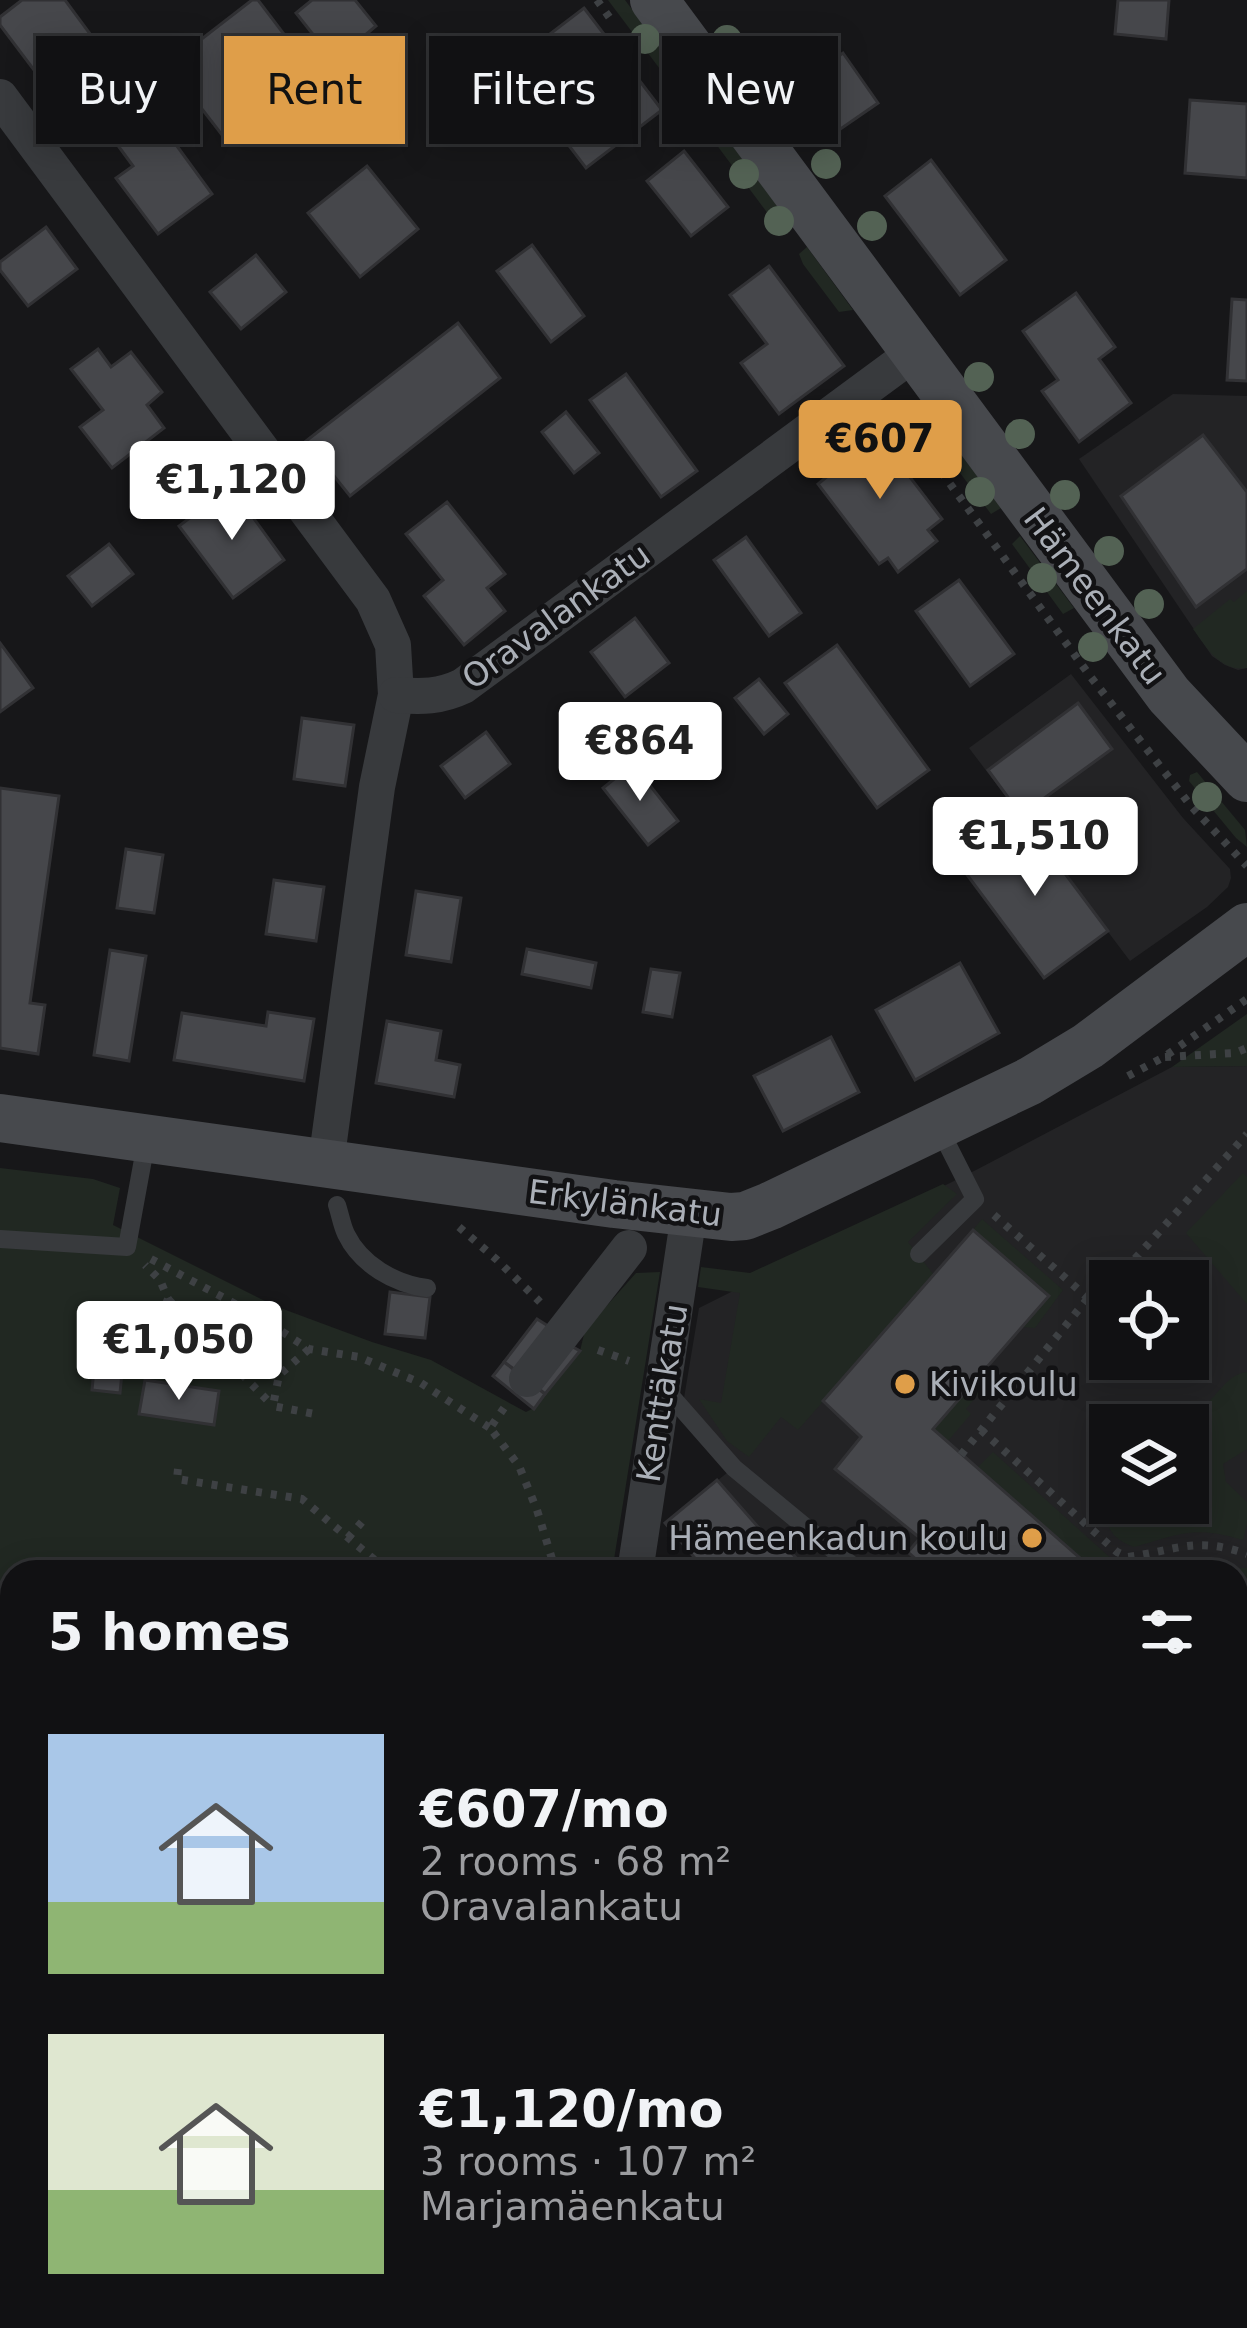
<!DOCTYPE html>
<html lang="en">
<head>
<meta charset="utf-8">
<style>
  :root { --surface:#111113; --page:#1e1f21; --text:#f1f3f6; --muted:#9c9da0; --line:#303133; --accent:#df9e49 }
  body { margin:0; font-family:"DejaVu Sans",sans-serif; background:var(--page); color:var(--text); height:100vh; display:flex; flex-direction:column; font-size:45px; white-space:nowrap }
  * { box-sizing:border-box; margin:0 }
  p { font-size:39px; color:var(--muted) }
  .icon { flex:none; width:66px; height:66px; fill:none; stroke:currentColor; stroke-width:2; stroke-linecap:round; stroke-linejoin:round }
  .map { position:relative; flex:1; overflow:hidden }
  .details { position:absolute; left:0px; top:1560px; width:1248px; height:768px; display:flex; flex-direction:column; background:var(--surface); border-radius:36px 36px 0 0; box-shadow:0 6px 30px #0003,0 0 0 3px var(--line) }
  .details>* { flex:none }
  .guide { position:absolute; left:36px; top:36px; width:1176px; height:108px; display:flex; gap:24px }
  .buttons { position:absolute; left:1089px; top:1260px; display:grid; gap:24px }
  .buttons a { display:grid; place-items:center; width:120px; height:120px; border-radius:0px; background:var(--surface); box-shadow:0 6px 30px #0003,0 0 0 3px var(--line); font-size:60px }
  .price { position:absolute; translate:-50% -102px; padding:0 27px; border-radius:12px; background:#fff; color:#222; font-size:39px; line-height:78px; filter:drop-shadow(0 3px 6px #0008) }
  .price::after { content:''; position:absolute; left:50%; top:72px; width:36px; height:27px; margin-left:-18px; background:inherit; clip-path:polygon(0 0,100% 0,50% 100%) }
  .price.current { background:var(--accent); color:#111 }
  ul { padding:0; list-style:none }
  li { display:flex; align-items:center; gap:36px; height:300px; padding:0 48px }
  li span { display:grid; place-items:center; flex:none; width:336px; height:240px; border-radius:0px; color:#555 }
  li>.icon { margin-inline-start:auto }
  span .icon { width:144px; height:144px; fill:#fffc; stroke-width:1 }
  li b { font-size:51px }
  h2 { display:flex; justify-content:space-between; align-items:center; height:144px; padding:0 48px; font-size:51px }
  .pill { padding:0 42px; border-radius:0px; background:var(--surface); box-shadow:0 6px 30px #0003,0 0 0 3px var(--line); font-size:42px; line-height:108px }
  .pill.current { background:var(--accent); color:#111 }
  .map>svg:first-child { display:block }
  .built { fill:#232325; fill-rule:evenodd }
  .green { fill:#212822 }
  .building { fill:#46474b; stroke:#313134; stroke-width:3 }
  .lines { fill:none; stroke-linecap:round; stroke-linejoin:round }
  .path { stroke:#3e4144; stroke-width:8; stroke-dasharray:6 9; stroke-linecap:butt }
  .lane { stroke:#383a3d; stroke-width:18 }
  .street { stroke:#383a3d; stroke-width:36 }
  .secondary { stroke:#47494d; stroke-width:48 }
  .tree { fill:#536254 }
  .poi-dot { fill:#df9e49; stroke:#121214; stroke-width:4.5 }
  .labels { text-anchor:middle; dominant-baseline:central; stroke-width:9; stroke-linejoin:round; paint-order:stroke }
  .street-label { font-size:33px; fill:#aaafb7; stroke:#121214 }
  .poi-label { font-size:33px; fill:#aaafb7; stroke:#121214; text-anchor:start }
</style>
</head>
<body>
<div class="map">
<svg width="1247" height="2328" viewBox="0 0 1247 2328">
  <rect width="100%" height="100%" fill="#171719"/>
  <g class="built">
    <polygon points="1173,394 1247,396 1247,668 1238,670 1225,665 1212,656 1079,459"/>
    <polygon points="1071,674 1183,818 1230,869 1231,878 1228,887 1207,907 1130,961 969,748"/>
    <path d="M1247 1066V2079L1236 2088V1572H703L704 1570 665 1523 733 1468 682 1410 699 1308 976 1170 1172 1067ZM1110 1281H1188V1359H1110ZM1110 1425H1188V1503H1110Z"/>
  </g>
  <g class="green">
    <polygon points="608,0 625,0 696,96 687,105"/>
    <polygon points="713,127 719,127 792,226 783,234 707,132"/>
    <polygon points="807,247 853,310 839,312 803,264 799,254"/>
    <polygon points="930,412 1001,508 991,514 920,420"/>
    <polygon points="1020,536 1074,608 1063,614 1012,544"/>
    <path d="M1247 591V668C1220 672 1207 648 1193 629L1230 599 1234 602Z"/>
    <polygon points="1197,772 1245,830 1247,847 1236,838 1189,781 1190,775"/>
    <polygon points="1247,1014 1247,1066 1172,1067"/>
    <polygon points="0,1168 93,1179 120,1188 113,1225 275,1306 372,1342 431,1360 526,1412 534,1408 580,1351 585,1330 636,1273 660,1272 612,1572 12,1572 12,2316 928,2316 938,2328 0,2328"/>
    <polygon points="1243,1173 1247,1177 1247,1304 1186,1233"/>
    <polygon points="943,1184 957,1194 908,1242 934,1275 798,1430 781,1417 749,1457 727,1441 699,1399 721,1403 740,1293 698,1287 701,1267 750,1273"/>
    <polygon points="982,1219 1063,1290 1035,1328 1022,1327 1048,1296 973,1230"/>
    <polygon points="988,1366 995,1373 966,1409 971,1414 947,1442 933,1429"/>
    <path d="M1247 1372V1449L1223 1464 1226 1482 1247 1502V1524L1243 1540C1194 1525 1180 1534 1134 1547 1113 1539 1103 1528 1109 1505L1188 1503C1188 1453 1178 1433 1216 1394 1226 1383 1232 1374 1247 1372Z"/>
    <polygon points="993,1452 1126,1572 1096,1572 977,1468"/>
    <polygon points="1236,1568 1247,1568 1247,1611 1243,1616 1247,1620 1247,1660 1236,1650 1236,1572 1223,1572"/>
  </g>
  <g class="building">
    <polygon points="22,0 65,0 102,50 49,90 0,25 0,17"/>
    <polygon points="252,0 258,0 309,67 222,135 168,65"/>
    <polygon points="312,0 355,0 376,26 334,61 296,13"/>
    <polygon points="1118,0 1169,0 1166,39 1115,34"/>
    <polygon points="584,8 662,110 586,168 508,66"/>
    <polygon points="843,53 878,103 839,130 804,80"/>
    <polygon points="141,85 179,138 174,142 212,194 158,234 116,178 133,166 97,117"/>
    <polygon points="1190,100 1247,104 1247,178 1185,173"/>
    <polygon points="684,151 728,207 691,236 647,181"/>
    <polygon points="931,160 1006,260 960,295 885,196"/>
    <polygon points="367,166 418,229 360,277 308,213"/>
    <polygon points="46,227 77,269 28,306 0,270 0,262"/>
    <polygon points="532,245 584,316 551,342 497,271"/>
    <polygon points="256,255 286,292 241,329 210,292"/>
    <polygon points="769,266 844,366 779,414 741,363 767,344 730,295"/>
    <polygon points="1076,293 1115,347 1099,359 1131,403 1079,442 1042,391 1058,380 1023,331"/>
    <polygon points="1232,299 1247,300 1247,381 1227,380"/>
    <polygon points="458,323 500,378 350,496 306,441"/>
    <polygon points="98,349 111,367 131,352 162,392 147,405 164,428 112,468 80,427 103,410 71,369"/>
    <polygon points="626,374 697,471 661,497 590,400"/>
    <polygon points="566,412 599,453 574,473 542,432"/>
    <polygon points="859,435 868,447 880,438 942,519 928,530 937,541 898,572 888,558 879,564 818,484 834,471 826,460"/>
    <polygon points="1203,435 1247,492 1247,569 1196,607 1121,496"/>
    <polygon points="231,487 284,560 233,598 179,526"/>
    <polygon points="447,502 505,574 487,588 505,611 464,645 424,596 443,580 406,534"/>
    <polygon points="746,537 801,613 769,636 714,560"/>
    <polygon points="109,544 133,574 92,606 68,576"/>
    <polygon points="959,580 1014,654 970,686 916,611"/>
    <polygon points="635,618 669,663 625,697 591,652"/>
    <polygon points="0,643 33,688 0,712"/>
    <polygon points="837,645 929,770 877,808 785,683"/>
    <polygon points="759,679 788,714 764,734 735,698"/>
    <polygon points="1078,703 1112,749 1021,815 988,770"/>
    <polygon points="302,718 354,725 345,786 294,779"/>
    <polygon points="486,732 510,764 465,798 441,766"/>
    <polygon points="633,764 678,821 648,845 603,788"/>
    <polygon points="0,788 59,796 30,1003 45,1005 38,1054 0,1048"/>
    <polygon points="1025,820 1108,931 1044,978 962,868"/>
    <polygon points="126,849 163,855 154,913 117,908"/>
    <polygon points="274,880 324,887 316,941 266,934"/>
    <polygon points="416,891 461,898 451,962 406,955"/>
    <polygon points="527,949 596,963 591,988 522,974"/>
    <polygon points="110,950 146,956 129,1061 94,1055"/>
    <polygon points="960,963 999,1033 915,1080 876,1010"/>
    <polygon points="651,969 680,973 672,1017 643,1012"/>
    <polygon points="268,1012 314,1019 304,1081 174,1060 182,1013 266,1026"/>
    <polygon points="387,1021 441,1031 436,1060 460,1065 454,1097 376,1083"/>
    <polygon points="831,1037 859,1092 783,1131 754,1076"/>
    <polygon points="973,1230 1049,1296 933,1429 1096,1572 930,1572 908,1552 920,1538 835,1469 861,1437 823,1401"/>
    <polygon points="390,1292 430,1297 425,1338 385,1334"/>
    <polygon points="537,1319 553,1329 518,1372 504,1362"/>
    <polygon points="564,1342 580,1351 545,1394 532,1383"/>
    <polygon points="504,1362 545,1394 534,1409 493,1376"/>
    <polygon points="94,1369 122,1373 120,1393 92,1390"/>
    <polygon points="145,1380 219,1391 214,1425 139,1414"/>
    <polygon points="717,1480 780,1552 786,1547 801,1563 793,1572 703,1572 705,1570 665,1523"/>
    <polygon points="1236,1650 1247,1660 1247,1703 1236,1716"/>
    <polygon points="1236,1998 1247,2012 1247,2079 1236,2088"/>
    <polygon points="12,2111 12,2248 0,2258 0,2121"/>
  </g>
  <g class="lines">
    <g class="path">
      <polyline points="597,0 612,21"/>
      <polyline points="897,411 1090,676 1191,806 1247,866"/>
      <polyline points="1165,1057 1235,1053 1247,1048"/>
      <polyline points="1128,1076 1164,1057 1247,999"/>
      <polyline points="994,1215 1088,1298"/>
      <polyline points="459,1227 496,1259 540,1302"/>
      <polyline points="151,1259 256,1315 309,1349 359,1357 421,1383 490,1428"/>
      <polyline points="1115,1281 1247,1134"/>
      <polyline points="168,1299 273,1406"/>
      <polyline points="309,1349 279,1375 273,1406 320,1415"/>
      <polyline points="598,1350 629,1361"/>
      <path d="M138 1356C141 1337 160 1319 168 1299L160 1280 145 1265"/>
      <polyline points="504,1408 490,1428 519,1466 537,1510 556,1572"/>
      <path d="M981 1430 1117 1552 1128 1557C1178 1550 1195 1536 1247 1554"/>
      <polyline points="961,1455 1088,1298 1105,1292 1110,1287"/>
      <polyline points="178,1469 177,1479 302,1499 389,1572"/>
      <polyline points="348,1538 362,1522"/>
      <polyline points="1236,1784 1247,1772"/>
      <polyline points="1236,1857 1247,1868"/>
      <polyline points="1236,2133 1247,2123"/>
      <polyline points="898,2316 908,2328"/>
      <polyline points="945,2316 955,2328"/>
    </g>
    <g class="lane">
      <path d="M337 1205C340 1214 342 1226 346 1234 361 1265 395 1284 427 1288"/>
      <polyline points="0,1239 127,1247 146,1143"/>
      <polyline points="919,1254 975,1199 939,1128"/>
      <polyline points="663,1387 734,1468 860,1572"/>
      <polyline points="1236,1962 1247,1975"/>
    </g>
    <g class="street">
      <polyline points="0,97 373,600 393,645 396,695 377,787 326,1163"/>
      <path d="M396 695C422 697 440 697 463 686L914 353"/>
      <polyline points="527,1379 629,1248"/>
      <polyline points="635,1572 689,1214"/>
      <polyline points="1236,2193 1247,2183"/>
      <polyline points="997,2316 1015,2328"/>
      <polyline points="1084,2328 1097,2316"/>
    </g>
    <g class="secondary">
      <polyline points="654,0 1169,695 1247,778"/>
      <polyline points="0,1118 614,1204 731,1217 745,1216 770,1206 1030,1081 1088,1046 1247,927"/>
    </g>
  </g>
  <g class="tree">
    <circle cx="645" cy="39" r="15"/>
    <circle cx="727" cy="40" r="15"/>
    <circle cx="687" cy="98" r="15"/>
    <circle cx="826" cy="164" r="15"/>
    <circle cx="744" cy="174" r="15"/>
    <circle cx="779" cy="221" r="15"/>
    <circle cx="872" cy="226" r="15"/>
    <circle cx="979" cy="377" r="15"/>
    <circle cx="1020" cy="434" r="15"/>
    <circle cx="942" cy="440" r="15"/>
    <circle cx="980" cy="492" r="15"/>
    <circle cx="1065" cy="495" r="15"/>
    <circle cx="1109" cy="551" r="15"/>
    <circle cx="1042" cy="578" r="15"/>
    <circle cx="1149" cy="604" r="15"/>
    <circle cx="1093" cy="647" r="15"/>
    <circle cx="1207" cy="797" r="15"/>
  </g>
  <g class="poi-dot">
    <circle cx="905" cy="1384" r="12"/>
    <circle cx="1032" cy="1538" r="12"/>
  </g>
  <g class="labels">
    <g class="street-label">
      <text transform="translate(1095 596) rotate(53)">Hämeenkatu</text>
      <text transform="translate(556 616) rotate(-36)">Oravalankatu</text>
      <text transform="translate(625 1203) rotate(7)">Erkylänkatu</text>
      <text transform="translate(662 1393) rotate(-81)">Kenttäkatu</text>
    </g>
    <g class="poi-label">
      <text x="929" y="1384">Kivikoulu</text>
      <text x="1008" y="1538" text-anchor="end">Hämeenkadun koulu</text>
    </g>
  </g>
</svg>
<div class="buttons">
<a><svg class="icon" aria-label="locate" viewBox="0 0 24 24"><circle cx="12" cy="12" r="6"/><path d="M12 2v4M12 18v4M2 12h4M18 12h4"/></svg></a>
<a><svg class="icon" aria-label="layers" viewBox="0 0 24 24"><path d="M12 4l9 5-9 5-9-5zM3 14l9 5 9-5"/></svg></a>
</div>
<b class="price current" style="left:880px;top:502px">€607</b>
<b class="price" style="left:232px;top:543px">€1,120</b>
<b class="price" style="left:640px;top:804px">€864</b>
<b class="price" style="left:1035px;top:899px">€1,510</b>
<b class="price" style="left:179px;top:1403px">€1,050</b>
<div class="guide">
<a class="pill">Buy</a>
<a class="pill current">Rent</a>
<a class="pill">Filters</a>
<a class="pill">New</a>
</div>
<section class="details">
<h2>5 homes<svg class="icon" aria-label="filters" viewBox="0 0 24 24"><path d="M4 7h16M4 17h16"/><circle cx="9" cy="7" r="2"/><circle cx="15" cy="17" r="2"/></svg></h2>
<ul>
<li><span style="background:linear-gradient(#a9c7e8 70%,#8fb573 0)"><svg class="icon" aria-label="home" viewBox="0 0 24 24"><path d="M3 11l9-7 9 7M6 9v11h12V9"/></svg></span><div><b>€607/mo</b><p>2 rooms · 68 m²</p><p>Oravalankatu</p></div></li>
<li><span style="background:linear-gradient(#dfe7d0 65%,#8fb573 0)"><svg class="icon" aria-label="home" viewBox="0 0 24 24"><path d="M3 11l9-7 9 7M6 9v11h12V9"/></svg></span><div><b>€1,120/mo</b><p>3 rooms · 107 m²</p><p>Marjamäenkatu</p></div></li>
</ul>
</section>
</div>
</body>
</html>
